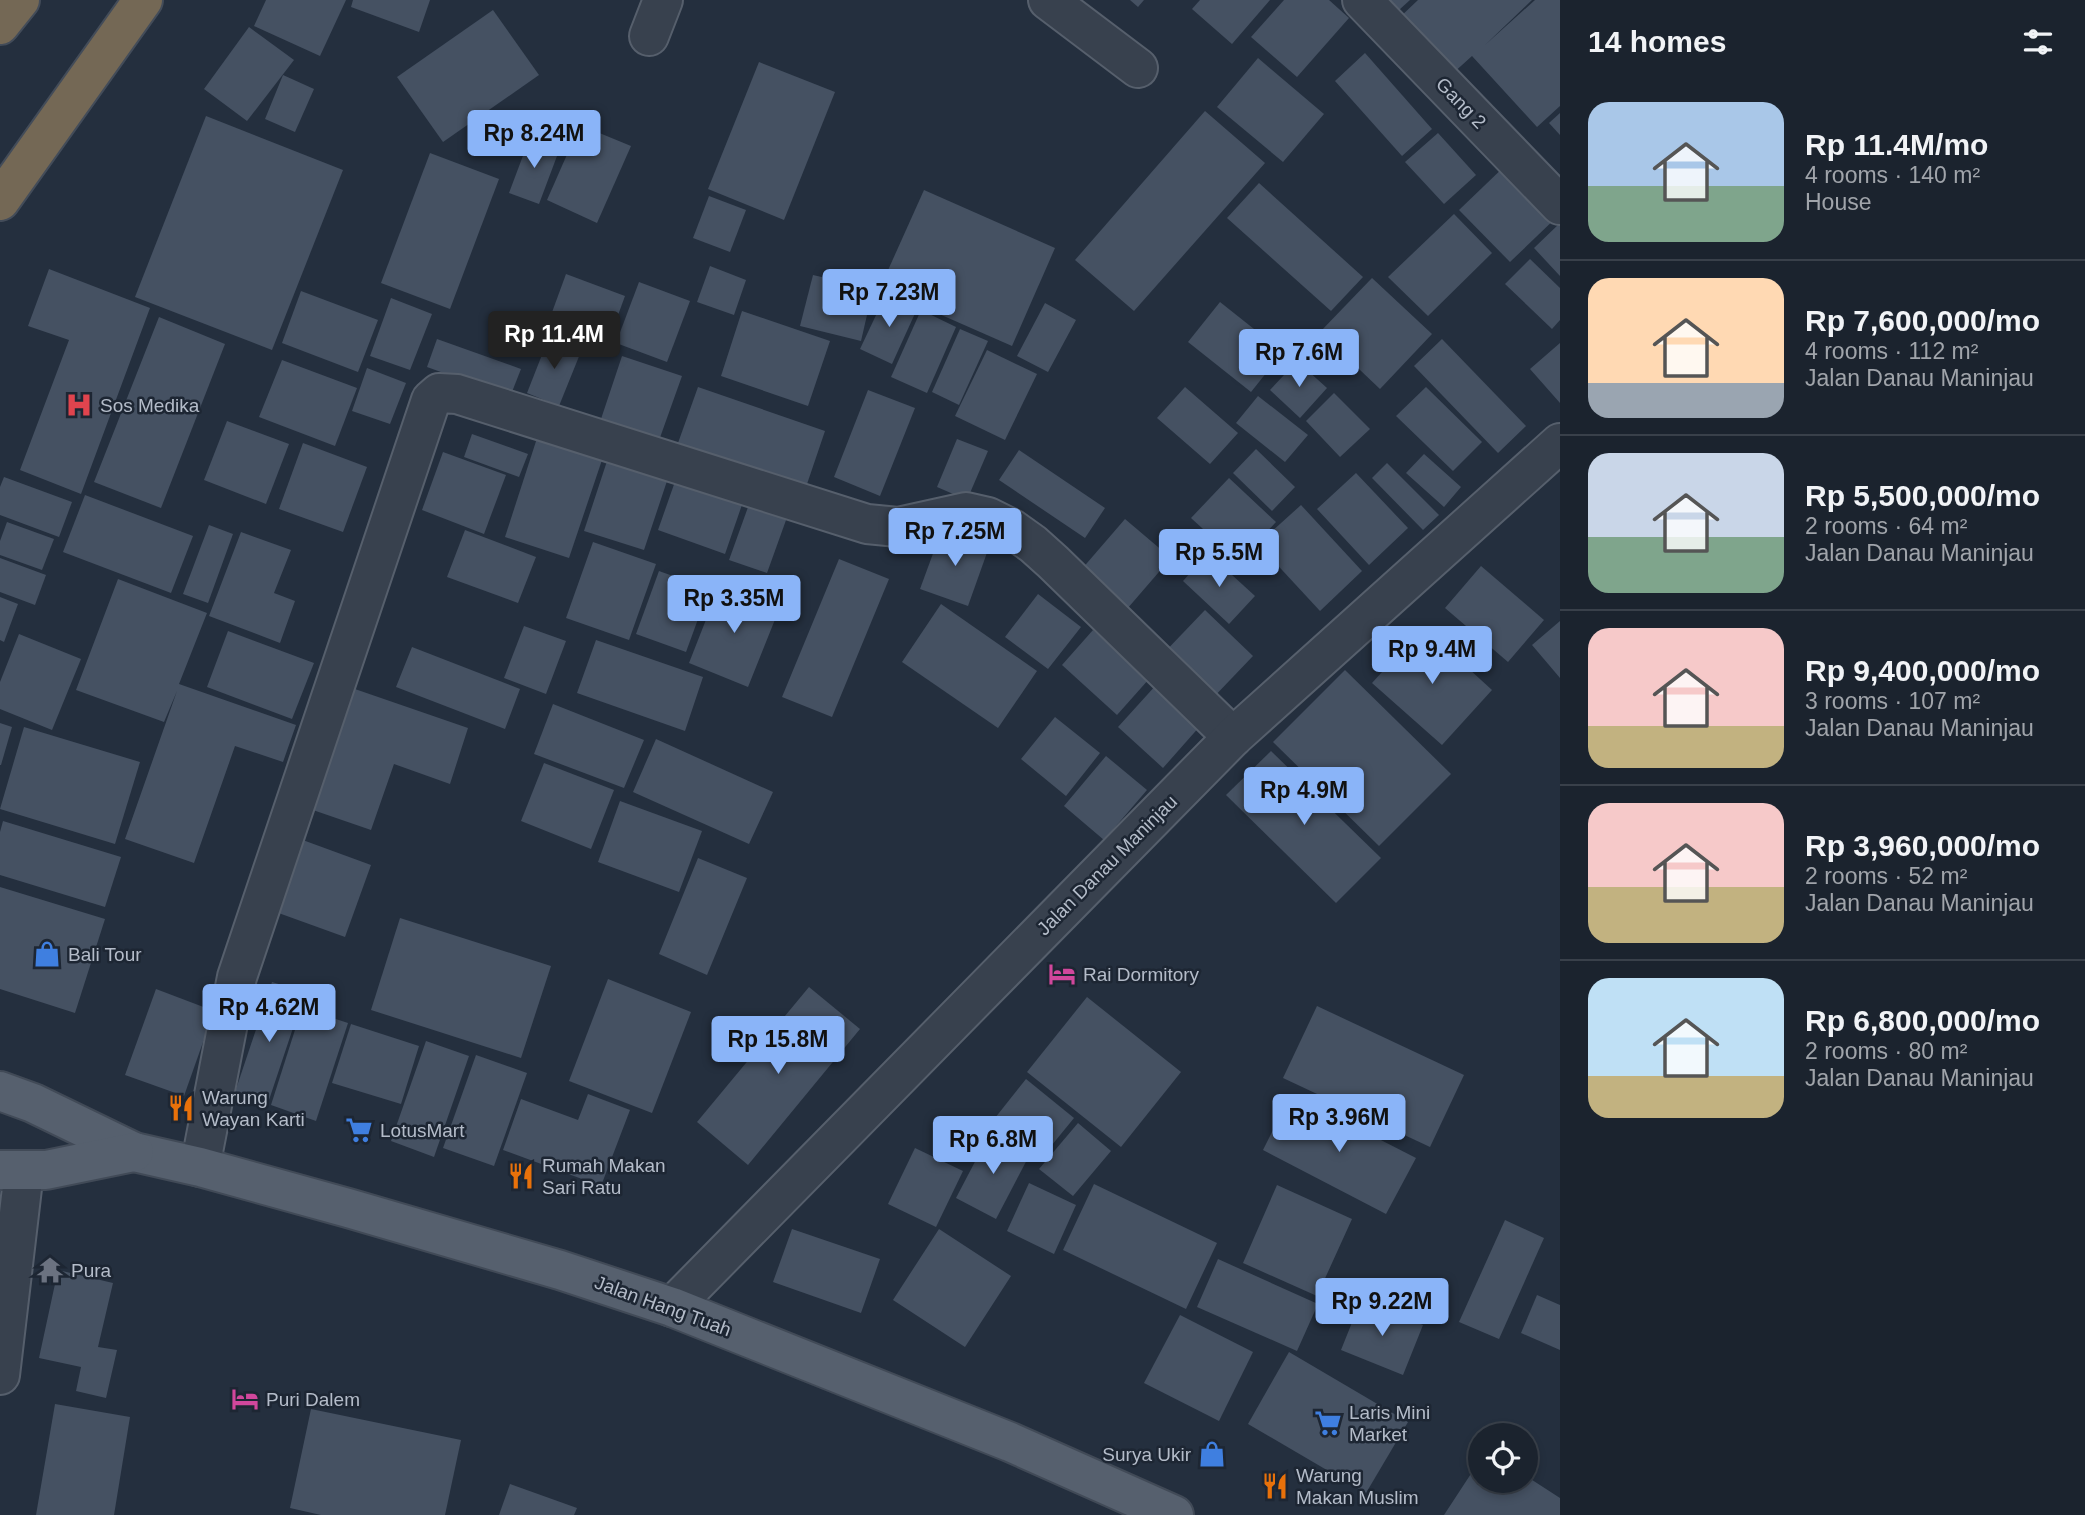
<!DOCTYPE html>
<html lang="en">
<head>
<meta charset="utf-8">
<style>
  :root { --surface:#1b232e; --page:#282f3a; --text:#f1f3f6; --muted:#a0a4aa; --line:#39404a; --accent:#8ab4f8 }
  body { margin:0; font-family:Helvetica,sans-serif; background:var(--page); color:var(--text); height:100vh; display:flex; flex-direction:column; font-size:26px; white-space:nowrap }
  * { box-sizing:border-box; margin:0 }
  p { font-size:23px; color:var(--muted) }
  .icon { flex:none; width:38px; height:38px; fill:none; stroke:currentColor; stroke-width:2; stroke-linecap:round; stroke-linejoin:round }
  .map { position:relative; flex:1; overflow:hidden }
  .sheet { display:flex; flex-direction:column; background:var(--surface); width:525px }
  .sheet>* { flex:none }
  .tools { position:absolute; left:1468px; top:1423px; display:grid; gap:14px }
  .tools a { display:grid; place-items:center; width:70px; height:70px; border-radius:50%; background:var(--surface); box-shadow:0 4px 10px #0003,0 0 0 2px var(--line); font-size:35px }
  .price { position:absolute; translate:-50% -60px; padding:0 16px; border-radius:7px; background:var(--accent); color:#111; font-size:23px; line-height:46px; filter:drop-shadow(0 2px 4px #0008) }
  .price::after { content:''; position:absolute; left:50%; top:42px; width:21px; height:16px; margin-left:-10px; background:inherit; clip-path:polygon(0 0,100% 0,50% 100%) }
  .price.active { background:#222; color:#fff }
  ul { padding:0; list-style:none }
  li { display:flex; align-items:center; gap:21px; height:175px; padding:0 28px }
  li+li { border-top:2px solid var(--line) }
  li span { display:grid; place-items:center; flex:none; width:196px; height:140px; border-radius:21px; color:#555 }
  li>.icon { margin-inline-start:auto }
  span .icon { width:84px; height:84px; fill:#fffc; stroke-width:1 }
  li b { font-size:30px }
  h2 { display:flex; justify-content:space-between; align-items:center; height:84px; padding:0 28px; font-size:30px }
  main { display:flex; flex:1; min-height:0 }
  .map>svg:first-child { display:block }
  .building { fill:#455162 }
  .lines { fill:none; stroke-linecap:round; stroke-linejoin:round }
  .minor-casing { stroke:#565f6c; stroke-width:42 }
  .major-casing { stroke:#414a57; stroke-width:42 }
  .highway-casing { stroke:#434c59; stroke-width:42 }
  .minor { stroke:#38414e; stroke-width:38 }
  .major { stroke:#56606e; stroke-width:38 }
  .highway { stroke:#746855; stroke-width:38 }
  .labels { text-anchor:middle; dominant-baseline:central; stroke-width:5; stroke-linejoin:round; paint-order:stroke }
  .street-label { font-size:19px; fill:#b4bcc9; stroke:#1d2633 }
  .poi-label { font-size:19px; fill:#b4bcc9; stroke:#1d2633; text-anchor:start }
</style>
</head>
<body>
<main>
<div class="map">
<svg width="1560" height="1515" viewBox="0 0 1560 1515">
  <rect width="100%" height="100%" fill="#242f3e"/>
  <g class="building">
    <polygon points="266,0 346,0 320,56 254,26"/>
    <polygon points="353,0 430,0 419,32 351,7"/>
    <polygon points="1130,0 1144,0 1138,7"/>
    <polygon points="1200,0 1270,0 1232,44 1192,9"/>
    <polygon points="1284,0 1329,0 1349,18 1297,77 1251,37"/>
    <polygon points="1390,0 1410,0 1399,10"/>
    <polygon points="1418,0 1532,0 1485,45 1535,0 1560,0 1560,106 1537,127 1472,56 1451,75 1398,19"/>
    <polygon points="493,10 539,75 443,142 397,77"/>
    <polygon points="249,27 294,60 247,121 204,89"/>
    <polygon points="1365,53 1432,129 1402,156 1335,81"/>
    <polygon points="1258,58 1324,114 1283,162 1217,107"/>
    <polygon points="759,62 835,92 784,220 708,189"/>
    <polygon points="283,75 314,89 295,132 265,119"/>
    <polygon points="1205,111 1265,163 1134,311 1075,260"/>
    <polygon points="1560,113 1560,135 1549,123"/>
    <polygon points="206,116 343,170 272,350 135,297"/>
    <polygon points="580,125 631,146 597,223 547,200"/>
    <polygon points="1438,133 1476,175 1444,204 1405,162"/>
    <polygon points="530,137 560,148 539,204 509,193"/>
    <polygon points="430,153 499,179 450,309 381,283"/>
    <polygon points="1509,162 1560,214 1510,262 1459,210"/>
    <polygon points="1259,183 1363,277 1331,311 1227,218"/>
    <polygon points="924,190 1055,248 1012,346 880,288"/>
    <polygon points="709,196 746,210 730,252 693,238"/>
    <polygon points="1454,214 1492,253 1428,316 1388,277"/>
    <polygon points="1560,223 1560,276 1534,248"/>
    <polygon points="1530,259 1560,288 1560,320 1552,329 1505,284"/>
    <polygon points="710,266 746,280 734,315 697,302"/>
    <polygon points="49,269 150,308 81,494 20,470 69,340 28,326"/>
    <polygon points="566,274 625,296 606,348 547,326"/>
    <polygon points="813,275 873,289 861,341 800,326"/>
    <polygon points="1372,278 1432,334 1380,389 1320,332"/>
    <polygon points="639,282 690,301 667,362 616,343"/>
    <polygon points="301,291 378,320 358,372 282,343"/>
    <polygon points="886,294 917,309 892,364 860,349"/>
    <polygon points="391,298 432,314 410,370 370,356"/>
    <polygon points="1220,302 1283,352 1251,392 1188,342"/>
    <polygon points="1045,303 1076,320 1048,372 1017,356"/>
    <polygon points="921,310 956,327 927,393 891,377"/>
    <polygon points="742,311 830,341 808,406 721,376"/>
    <polygon points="159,317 225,344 161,508 94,482"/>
    <polygon points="960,329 988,341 959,405 932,392"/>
    <polygon points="549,337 582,349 559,406 527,393"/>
    <polygon points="437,339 521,369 510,397 427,367"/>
    <polygon points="1442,339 1526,426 1498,453 1414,366"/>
    <polygon points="1560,343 1560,403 1530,369"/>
    <polygon points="987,350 1037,374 1005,440 955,416"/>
    <polygon points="622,356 682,376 657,446 599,425"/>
    <polygon points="282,360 357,388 335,446 259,417"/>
    <polygon points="1297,361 1327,388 1300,418 1270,390"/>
    <polygon points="367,368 406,383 390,424 352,411"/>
    <polygon points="698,387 825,431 806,487 678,443"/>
    <polygon points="1185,387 1238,433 1210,464 1157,418"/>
    <polygon points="1426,387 1482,442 1453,471 1396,416"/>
    <polygon points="868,390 915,408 880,496 834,477"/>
    <polygon points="1334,393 1370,429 1340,457 1306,421"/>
    <polygon points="1258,396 1308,435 1285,462 1236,423"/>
    <polygon points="227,421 289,444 266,504 204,480"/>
    <polygon points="539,432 604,454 569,558 505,537"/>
    <polygon points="472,434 528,454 519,477 464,457"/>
    <polygon points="957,439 988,451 967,500 937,487"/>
    <polygon points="303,443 367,467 343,532 279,509"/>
    <polygon points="1256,449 1295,487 1272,511 1233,473"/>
    <polygon points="1019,450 1105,508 1085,538 999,480"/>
    <polygon points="443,452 506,475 484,534 422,510"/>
    <polygon points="610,452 670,472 644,550 584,531"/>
    <polygon points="1424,454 1461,487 1444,507 1406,473"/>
    <polygon points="1387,463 1439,515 1423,530 1372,478"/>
    <polygon points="678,473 745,496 725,554 658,530"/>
    <polygon points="1356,473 1408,528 1369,565 1317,509"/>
    <polygon points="4,477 72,502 59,537 0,515 0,487"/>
    <polygon points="1229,478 1276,522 1239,562 1191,518"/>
    <polygon points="85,495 193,536 171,593 63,552"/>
    <polygon points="752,496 790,509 767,573 729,560"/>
    <polygon points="1301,505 1362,571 1320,611 1258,544"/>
    <polygon points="1125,519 1171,558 1127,609 1081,570"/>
    <polygon points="7,522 54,539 42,570 0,555 0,541"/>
    <polygon points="209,525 233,534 208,603 183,594"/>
    <polygon points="942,529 989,547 968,606 920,589"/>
    <polygon points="465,530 536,557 518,603 447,577"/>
    <polygon points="241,532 291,550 274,593 295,601 280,643 209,616"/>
    <polygon points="593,542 656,564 629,640 566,618"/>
    <polygon points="1208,553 1255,596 1229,624 1183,581"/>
    <polygon points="0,558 46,575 35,605 0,592"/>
    <polygon points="839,559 889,579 832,717 782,697"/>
    <polygon points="1481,566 1544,620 1508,662 1445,608"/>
    <polygon points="659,571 709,589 686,652 636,634"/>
    <polygon points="118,579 207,613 179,684 296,725 283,762 235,746 194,863 125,839 177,691 164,722 76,690"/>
    <polygon points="720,584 780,607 748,687 689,663"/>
    <polygon points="1038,594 1081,627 1048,669 1005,637"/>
    <polygon points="0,597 18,604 4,642 0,640"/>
    <polygon points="941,604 1037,671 998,728 902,662"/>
    <polygon points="1205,610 1253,656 1209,702 1160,657"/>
    <polygon points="1560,621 1560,678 1532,645"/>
    <polygon points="524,626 566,641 546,694 504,678"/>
    <polygon points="1423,627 1492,690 1442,745 1372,683"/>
    <polygon points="1093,630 1149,679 1117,715 1062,665"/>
    <polygon points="228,631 314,663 292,719 207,687"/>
    <polygon points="19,634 81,659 52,730 0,709 0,682"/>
    <polygon points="596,640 703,677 685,731 577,693"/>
    <polygon points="412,647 520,689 505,729 396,687"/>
    <polygon points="1345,670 1451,774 1379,846 1273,742"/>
    <polygon points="1157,684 1201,725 1163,768 1118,727"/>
    <polygon points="352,688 468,728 450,784 394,764 371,830 310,809"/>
    <polygon points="553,704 644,740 624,788 534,754"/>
    <polygon points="1055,717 1100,753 1066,796 1021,759"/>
    <polygon points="0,723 12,727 1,765 0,765"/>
    <polygon points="24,727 140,762 115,844 0,809"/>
    <polygon points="656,739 773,792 749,844 633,792"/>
    <polygon points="1271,751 1381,858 1336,903 1226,795"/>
    <polygon points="1106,756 1147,790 1104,840 1064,806"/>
    <polygon points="544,763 614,790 591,849 521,821"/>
    <polygon points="620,801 702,831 679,892 598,862"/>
    <polygon points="3,821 121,857 105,907 0,875 0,832"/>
    <polygon points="300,839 371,865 345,937 273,911"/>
    <polygon points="698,858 747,878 707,975 659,954"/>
    <polygon points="0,887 105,919 75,1013 0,989"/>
    <polygon points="400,918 551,966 521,1058 371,1010"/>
    <polygon points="608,979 691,1012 652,1113 569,1081"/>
    <polygon points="272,982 305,992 267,1106 234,1095"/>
    <polygon points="809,987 860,1029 748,1165 697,1122"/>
    <polygon points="156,989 214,1011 184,1096 125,1075"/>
    <polygon points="1087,997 1181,1072 1121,1147 1027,1072"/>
    <polygon points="1317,1006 1464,1075 1430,1147 1283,1078"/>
    <polygon points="302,1008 348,1023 316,1121 271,1105"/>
    <polygon points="351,1024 419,1046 401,1104 332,1083"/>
    <polygon points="426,1041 469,1056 434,1157 391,1141"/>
    <polygon points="476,1055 527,1073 494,1166 443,1148"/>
    <polygon points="1026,1079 1074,1118 1043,1156 995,1118"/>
    <polygon points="588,1094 630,1110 601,1186 503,1150 521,1099 578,1120"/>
    <polygon points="1291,1094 1416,1158 1386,1214 1263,1150"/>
    <polygon points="1078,1123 1111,1151 1073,1196 1039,1169"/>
    <polygon points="990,1133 1030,1154 996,1219 956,1198"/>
    <polygon points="915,1148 963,1171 936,1227 888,1204"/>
    <polygon points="1029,1183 1076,1205 1054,1254 1007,1231"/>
    <polygon points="1094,1184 1217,1243 1186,1309 1063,1250"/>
    <polygon points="1277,1185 1352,1219 1317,1296 1243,1263"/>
    <polygon points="1505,1220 1544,1238 1499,1339 1459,1322"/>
    <polygon points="792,1229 880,1259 861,1313 773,1282"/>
    <polygon points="939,1229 1011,1276 965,1347 893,1300"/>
    <polygon points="1218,1259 1318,1304 1297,1351 1197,1307"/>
    <polygon points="58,1270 113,1283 98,1347 117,1350 106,1398 76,1391 81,1367 39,1358"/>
    <polygon points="1537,1295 1560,1305 1560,1350 1521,1333"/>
    <polygon points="1361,1300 1423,1325 1403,1375 1341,1350"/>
    <polygon points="1180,1315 1253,1352 1219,1421 1144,1383"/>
    <polygon points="1289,1352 1408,1422 1366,1493 1248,1424"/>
    <polygon points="55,1404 130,1417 114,1515 36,1515"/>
    <polygon points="311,1409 461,1440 445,1515 321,1515 290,1508"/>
    <polygon points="1480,1460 1480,1480 1526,1480 1526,1476 1560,1498 1560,1515 1444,1515"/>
    <polygon points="510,1484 577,1508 574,1515 499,1515"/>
  </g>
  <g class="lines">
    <g class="minor-casing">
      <g id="minor">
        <polyline points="1048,0 1138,68"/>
        <polyline points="1362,0 1560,205"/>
        <polyline points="649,36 663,0"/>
        <polyline points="200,1167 237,977 431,400 439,393 457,394 867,524 898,527 966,512 988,517 1012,529 1033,544 1053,562 1233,737"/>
        <polyline points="672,1307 1233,737 1560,443"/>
        <polyline points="0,1375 24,1171"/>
      </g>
    </g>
    <g class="major-casing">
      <g id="major">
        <polyline points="0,1091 33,1103 134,1152 200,1167 348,1208 560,1270 672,1307 1010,1442 1174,1515"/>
        <polyline points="0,1170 46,1170 134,1152"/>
      </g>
    </g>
    <g class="highway-casing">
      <g id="highway">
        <polyline points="0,25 20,0"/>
        <polyline points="0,201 143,0"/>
      </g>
    </g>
    <use href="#minor" class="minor"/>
    <use href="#major" class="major"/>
    <use href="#highway" class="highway"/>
  </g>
  <defs>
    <g id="hospital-bare" transform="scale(2.1)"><path d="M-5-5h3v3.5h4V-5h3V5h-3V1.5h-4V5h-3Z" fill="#e0444e" stroke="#1d2633" stroke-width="2.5" paint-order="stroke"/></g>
    <g id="shop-bare" transform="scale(2.1)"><path d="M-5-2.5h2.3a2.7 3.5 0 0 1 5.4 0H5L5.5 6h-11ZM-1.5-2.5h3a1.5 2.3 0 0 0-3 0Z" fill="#3f7fe0" stroke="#1d2633" stroke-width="2.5" paint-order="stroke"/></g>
    <g id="hotel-bare" transform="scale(2.1)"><path d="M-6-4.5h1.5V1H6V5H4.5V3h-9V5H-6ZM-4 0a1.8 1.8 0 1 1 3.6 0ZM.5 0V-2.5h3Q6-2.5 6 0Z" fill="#d1479c" stroke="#1d2633" stroke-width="2.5" paint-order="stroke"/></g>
    <g id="restaurant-bare" transform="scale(2.1)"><path d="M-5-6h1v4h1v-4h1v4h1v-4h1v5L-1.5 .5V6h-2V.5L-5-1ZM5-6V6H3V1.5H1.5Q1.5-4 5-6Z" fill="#e8710a" stroke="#1d2633" stroke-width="2.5" paint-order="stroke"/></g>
    <g id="supermarket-bare" transform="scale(2.1)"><path d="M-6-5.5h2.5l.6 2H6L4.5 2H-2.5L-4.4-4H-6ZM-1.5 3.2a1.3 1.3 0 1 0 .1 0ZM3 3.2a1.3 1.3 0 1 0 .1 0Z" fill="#3f7fe0" stroke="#1d2633" stroke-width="2.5" paint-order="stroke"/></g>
    <g id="temple-bare" transform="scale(2.1)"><path d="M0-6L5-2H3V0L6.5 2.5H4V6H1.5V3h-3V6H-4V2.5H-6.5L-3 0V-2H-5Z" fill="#6b7280" stroke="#1d2633" stroke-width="2.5" paint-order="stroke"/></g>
  </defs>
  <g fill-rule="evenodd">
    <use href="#hospital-bare" x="79" y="405"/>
    <use href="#shop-bare" x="47" y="954"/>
    <use href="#hotel-bare" x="1062" y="974"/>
    <use href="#restaurant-bare" x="181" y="1108"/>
    <use href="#supermarket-bare" x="359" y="1130"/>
    <use href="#restaurant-bare" x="521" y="1176"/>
    <use href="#temple-bare" x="50" y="1270"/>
    <use href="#hotel-bare" x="245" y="1399"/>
    <use href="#supermarket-bare" x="1328" y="1423"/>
    <use href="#shop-bare" x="1212" y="1454"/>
    <use href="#restaurant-bare" x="1275" y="1486"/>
  </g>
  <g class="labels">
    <g class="street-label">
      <text transform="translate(1461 103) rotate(46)">Gang 2</text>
      <text transform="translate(1107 865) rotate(-45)">Jalan Danau Maninjau</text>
      <text transform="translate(663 1306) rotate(20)">Jalan Hang Tuah</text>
    </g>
    <g class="poi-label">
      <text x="100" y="405">Sos Medika</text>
      <text x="68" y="954">Bali Tour</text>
      <text x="1083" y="974">Rai Dormitory</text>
      <text x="202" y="1097">Warung<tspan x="202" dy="22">Wayan Karti</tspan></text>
      <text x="380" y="1130">LotusMart</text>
      <text x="542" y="1165">Rumah Makan<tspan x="542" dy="22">Sari Ratu</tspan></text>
      <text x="71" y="1270">Pura</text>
      <text x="266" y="1399">Puri Dalem</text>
      <text x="1349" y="1412">Laris Mini<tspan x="1349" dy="22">Market</tspan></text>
      <text x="1191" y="1454" text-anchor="end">Surya Ukir</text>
      <text x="1296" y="1475">Warung<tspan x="1296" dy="22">Makan Muslim</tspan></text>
    </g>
  </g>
</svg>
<div class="tools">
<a><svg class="icon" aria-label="locate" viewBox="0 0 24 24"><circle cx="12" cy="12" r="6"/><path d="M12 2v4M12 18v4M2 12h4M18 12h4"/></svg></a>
</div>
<b class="price" style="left:534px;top:170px">Rp 8.24M</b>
<b class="price" style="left:889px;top:329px">Rp 7.23M</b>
<b class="price active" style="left:554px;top:371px">Rp 11.4M</b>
<b class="price" style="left:1299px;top:389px">Rp 7.6M</b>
<b class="price" style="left:955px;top:568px">Rp 7.25M</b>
<b class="price" style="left:1219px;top:589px">Rp 5.5M</b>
<b class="price" style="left:734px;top:635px">Rp 3.35M</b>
<b class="price" style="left:1432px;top:686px">Rp 9.4M</b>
<b class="price" style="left:1304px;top:827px">Rp 4.9M</b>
<b class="price" style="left:269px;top:1044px">Rp 4.62M</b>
<b class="price" style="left:778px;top:1076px">Rp 15.8M</b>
<b class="price" style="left:1339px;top:1154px">Rp 3.96M</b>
<b class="price" style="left:993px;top:1176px">Rp 6.8M</b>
<b class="price" style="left:1382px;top:1338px">Rp 9.22M</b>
</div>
<section class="sheet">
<h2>14 homes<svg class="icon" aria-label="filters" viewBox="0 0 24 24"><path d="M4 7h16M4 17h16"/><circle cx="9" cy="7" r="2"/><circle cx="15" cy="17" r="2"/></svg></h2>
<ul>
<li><span style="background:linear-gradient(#a9c7e8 60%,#7fa58c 0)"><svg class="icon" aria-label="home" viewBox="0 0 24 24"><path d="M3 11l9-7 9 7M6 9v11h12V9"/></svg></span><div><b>Rp 11.4M/mo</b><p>4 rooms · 140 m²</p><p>House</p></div></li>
<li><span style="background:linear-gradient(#ffd9b3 75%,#9aa5b1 0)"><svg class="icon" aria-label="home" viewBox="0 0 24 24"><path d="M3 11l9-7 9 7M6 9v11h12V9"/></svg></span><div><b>Rp 7,600,000/mo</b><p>4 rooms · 112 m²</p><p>Jalan Danau Maninjau</p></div></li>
<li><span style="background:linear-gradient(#c9d6e8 60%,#7fa58c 0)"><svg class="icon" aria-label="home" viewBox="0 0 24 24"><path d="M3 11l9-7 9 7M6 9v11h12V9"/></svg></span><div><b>Rp 5,500,000/mo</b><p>2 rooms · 64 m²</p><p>Jalan Danau Maninjau</p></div></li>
<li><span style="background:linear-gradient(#f6c9c9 70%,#c2b280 0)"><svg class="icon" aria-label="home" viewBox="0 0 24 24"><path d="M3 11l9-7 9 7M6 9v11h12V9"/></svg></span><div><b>Rp 9,400,000/mo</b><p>3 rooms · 107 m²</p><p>Jalan Danau Maninjau</p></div></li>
<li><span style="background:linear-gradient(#f6c9c9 60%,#c2b280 0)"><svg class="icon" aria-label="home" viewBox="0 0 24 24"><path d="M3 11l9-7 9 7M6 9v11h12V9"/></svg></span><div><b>Rp 3,960,000/mo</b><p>2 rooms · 52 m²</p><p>Jalan Danau Maninjau</p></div></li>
<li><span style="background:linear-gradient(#bfe0f5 70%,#c2b280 0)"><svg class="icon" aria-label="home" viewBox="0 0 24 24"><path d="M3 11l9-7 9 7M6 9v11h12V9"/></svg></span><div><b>Rp 6,800,000/mo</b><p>2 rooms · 80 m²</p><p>Jalan Danau Maninjau</p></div></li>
</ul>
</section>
</main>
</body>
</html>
